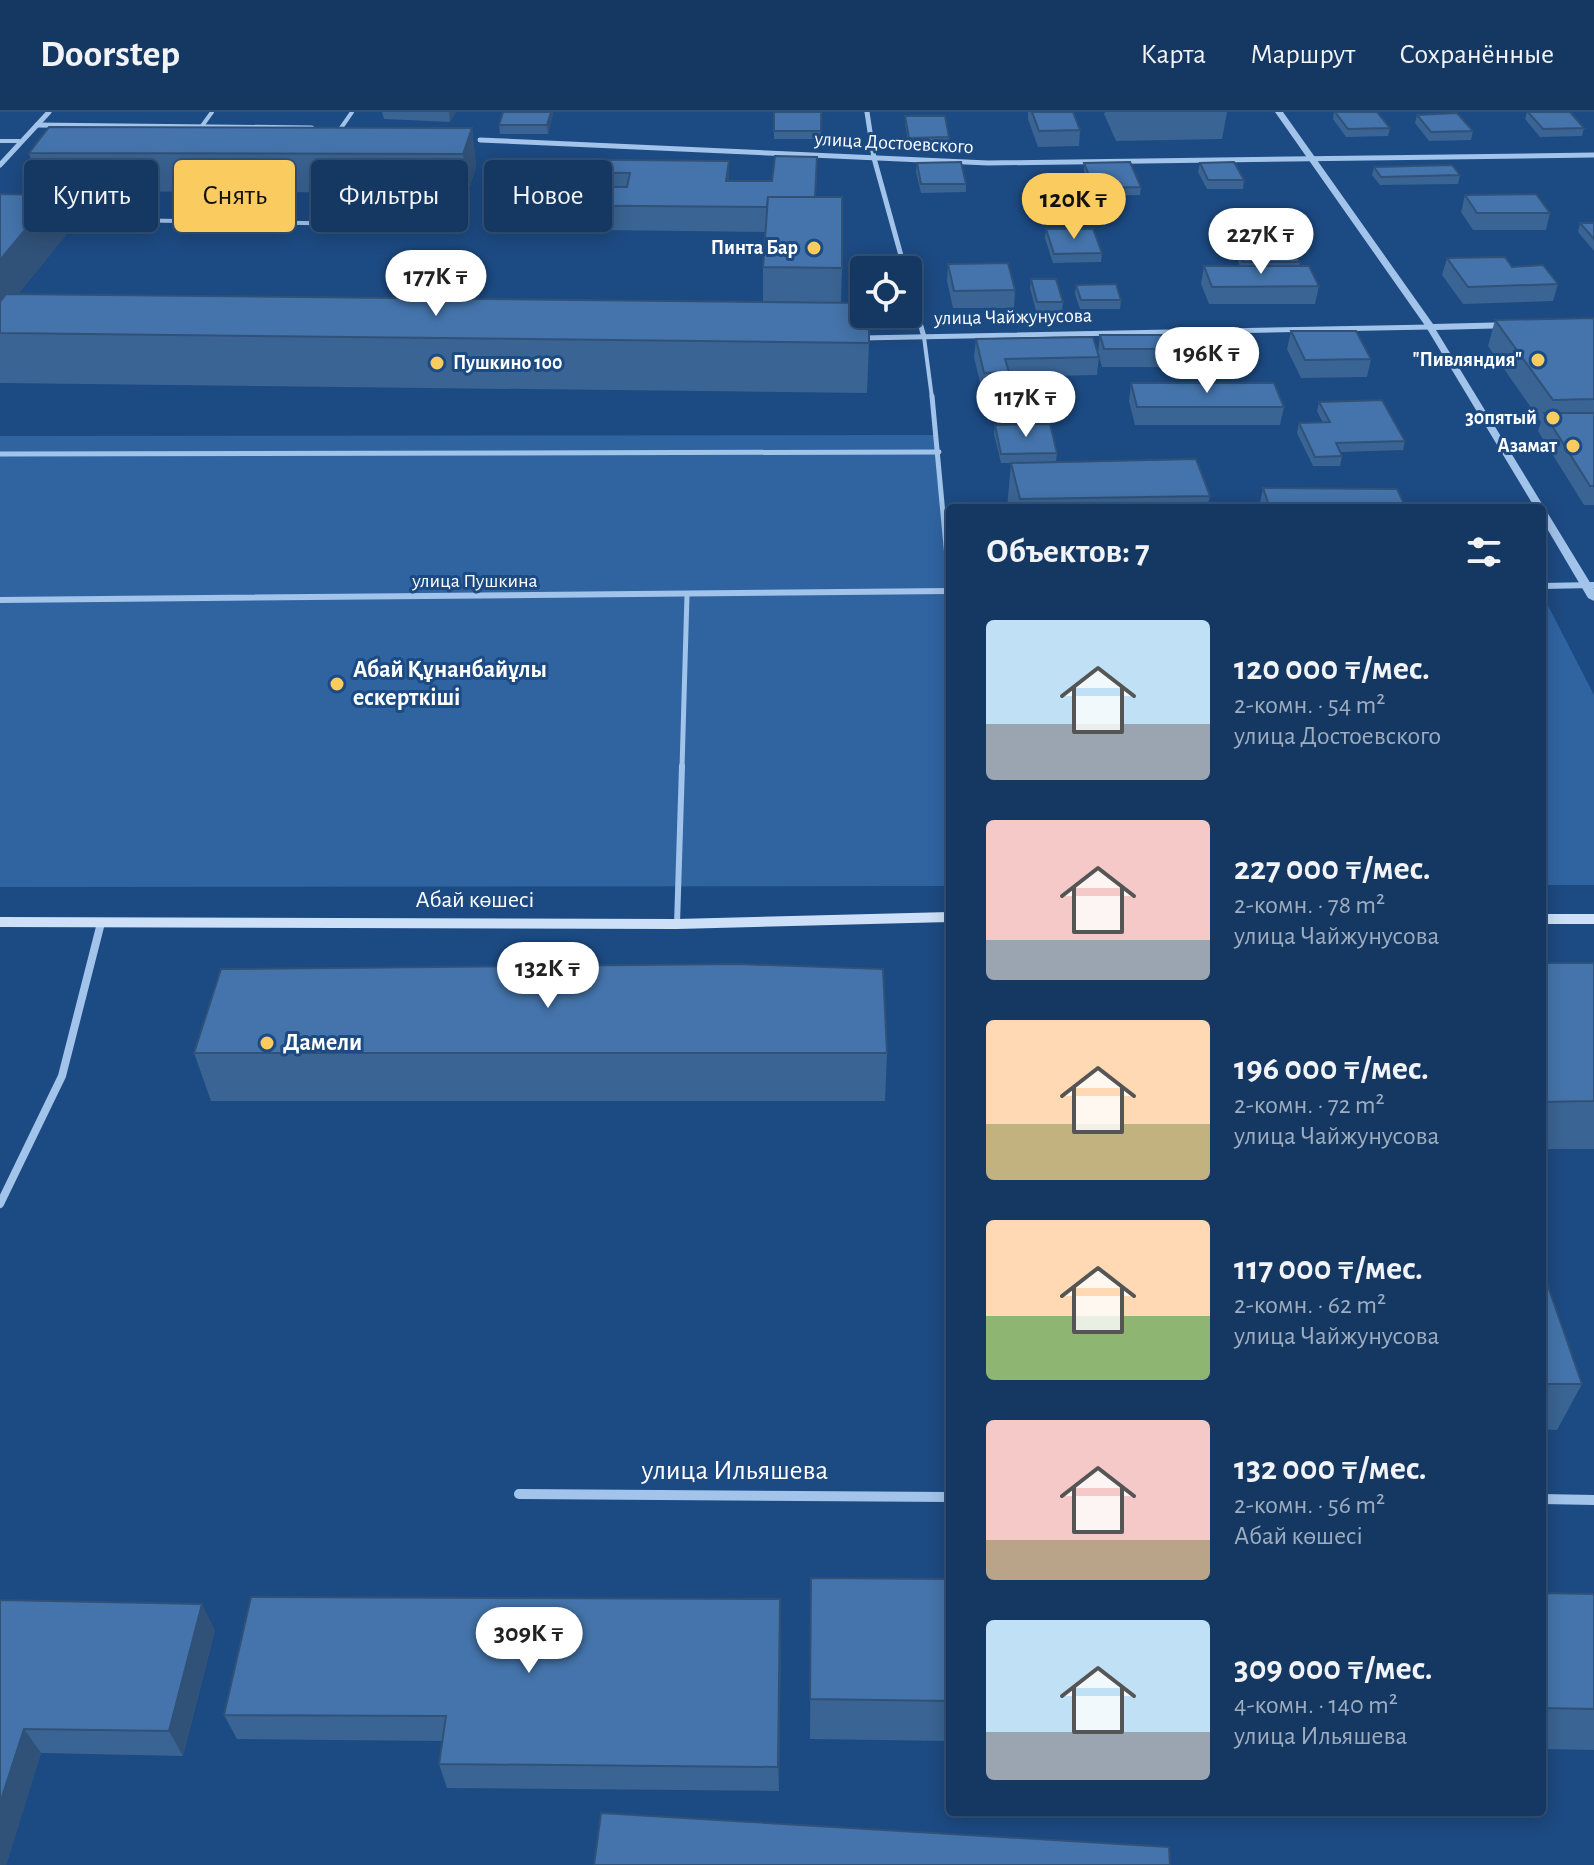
<!DOCTYPE html>
<html lang="ru">
<head>
<meta charset="utf-8">
<style>
  :root { --surface:#153862; --page:#22436b; --text:#f1f3f6; --muted:#9dacbe; --line:#345277; --accent:#facb5f }
  body { margin:0; font-family:"Alegreya Sans",sans-serif; background:var(--page); color:var(--text); height:100vh; display:flex; flex-direction:column; font-size:30px; white-space:nowrap }
  * { box-sizing:border-box; margin:0 }
  p { font-size:26px; color:var(--muted) }
  .icon { flex:none; width:44px; height:44px; fill:none; stroke:currentColor; stroke-width:2; stroke-linecap:round; stroke-linejoin:round }
  .map { position:relative; flex:1; overflow:hidden }
  .side { position:absolute; left:946px; top:392px; width:600px; height:1312px; display:flex; flex-direction:column; background:var(--surface); border-radius:8px; box-shadow:0 4px 20px #0003,0 0 0 2px var(--line) }
  .side>* { flex:none }
  .hud { position:absolute; left:24px; top:48px; width:760px; height:72px; display:flex; gap:16px }
  .controls { position:absolute; left:850px; top:144px; display:grid; gap:16px }
  .controls a { display:grid; place-items:center; width:72px; height:72px; border-radius:8px; background:var(--surface); box-shadow:0 4px 20px #0003,0 0 0 2px var(--line); font-size:40px }
  .price { position:absolute; translate:-50% -68px; padding:0 18px; border-radius:28px; background:#fff; color:#222; font-size:26px; line-height:52px; filter:drop-shadow(0 2px 4px #0008) }
  .price::after { content:''; position:absolute; left:50%; top:48px; width:24px; height:18px; margin-left:-12px; background:inherit; clip-path:polygon(0 0,100% 0,50% 100%) }
  .price.active { background:var(--accent); color:#111 }
  ul { padding:0; list-style:none }
  li { display:flex; align-items:center; gap:24px; height:200px; padding:0 40px }
  li span { display:grid; place-items:center; flex:none; width:224px; height:160px; border-radius:8px; color:#555 }
  li>.icon { margin-inline-start:auto }
  span .icon { width:96px; height:96px; fill:#fffc; stroke-width:1 }
  li b { font-size:34px }
  h2 { display:flex; justify-content:space-between; align-items:center; height:96px; padding:0 40px; font-size:34px }
  .pill { padding:0 28px; border-radius:8px; background:var(--surface); box-shadow:0 4px 20px #0003,0 0 0 2px var(--line); font-size:28px; line-height:72px }
  .pill.active { background:var(--accent); color:#111 }
  header { display:flex; align-items:center; gap:48px; box-sizing:border-box; height:112px; padding:0 40px; background:var(--surface); border-bottom:2px solid var(--line) }
  header strong { font-size:38px }
  nav { display:flex; gap:44px; margin-inline-start:auto; font-size:28px }
  .map>svg:first-child { display:block }
  .green { fill:#3064a1 }
  .lines { fill:none; stroke-linecap:round; stroke-linejoin:round }
  .service-far2 { stroke:#a2c3ea; stroke-width:4 }
  .service-far1 { stroke:#a2c3ea; stroke-width:5 }
  .service { stroke:#a2c3ea; stroke-width:6 }
  .minor-far3 { stroke:#a2c3ea; stroke-width:5 }
  .minor-far2 { stroke:#a2c3ea; stroke-width:6 }
  .minor-far1 { stroke:#a2c3ea; stroke-width:8 }
  .minor { stroke:#a2c3ea; stroke-width:10 }
  .tertiary { fill:#a2c3ea; fill-rule:evenodd }
  .secondary { fill:#cde0f7; fill-rule:evenodd }
  .wall { fill:#3a6493 }
  .shaded-wall { fill:#305178 }
  .building { fill:#4474ab; stroke:#305178; stroke-width:2 }
  .poi-dot { fill:#facb5f; stroke:#1c4a82; stroke-width:3 }
  .labels { text-anchor:middle; dominant-baseline:central; stroke-width:6; stroke-linejoin:round; paint-order:stroke }
  .far-street-label { font-size:20px; fill:#fff; stroke:#1c4a82 }
  .far-poi-label { font-size:20px; font-weight:bold; fill:#fff; stroke:#1c4a82; text-anchor:end }
  .poi-label { font-size:24px; font-weight:bold; fill:#fff; stroke:#1c4a82; text-anchor:start }
  .street-label { font-size:24px; fill:#fff; stroke:#1c4a82 }
  .near-street-label { font-size:28px; fill:#fff; stroke:#1c4a82 }
</style>
</head>
<body>
<header>
<strong>Doorstep</strong>
<nav><a>Карта</a><a>Маршрут</a><a>Сохранённые</a></nav>
</header>
<div class="map">
<svg width="1594" height="1753" viewBox="0 0 1594 1753">
  <rect width="100%" height="100%" fill="#1c4a82"/>
  <g class="green">
    <polygon points="936,323 950,451 950,774 0,775 0,324"/>
    <polygon points="1542,482 1594,583 1594,773 1542,773"/>
  </g>
  <g class="lines">
    <g class="service-far2">
      <polyline points="202,14 212,0"/>
      <polyline points="341,16 352,0"/>
      <polyline points="0,29 19,29"/>
      <polyline points="56,107 368,112"/>
      <polyline points="924,225 932,286"/>
    </g>
    <g class="service-far1">
      <polyline points="932,284 950,477"/>
      <polyline points="0,342 939,340"/>
      <polyline points="682,656 687,483"/>
    </g>
    <polyline class="service" points="677,812 682,654"/>
    <g class="minor-far3">
      <polyline points="867,0 874,46 905,158"/>
      <polyline points="37,13 312,16"/>
      <polyline points="480,28 988,51 1594,43"/>
      <polyline points="0,53 49,0"/>
      <polyline points="908,169 924,225"/>
      <polyline points="861,226 1430,215"/>
    </g>
    <g class="minor-far2">
      <polyline points="1542,474 1594,473"/>
      <polyline points="0,488 950,479"/>
    </g>
    <polyline class="minor-far1" points="0,1092 62,964 101,811"/>
    <g class="minor">
      <polyline points="519,1382 950,1385"/>
      <polyline points="1542,1387 1594,1388"/>
    </g>
    <polygon class="tertiary" points="1275,0 1283,0 1433,212 1513,210 1517,213 1513,216 1436,218 1594,477 1594,489 1588,486 1542,408 1542,396 1535,396 1426,215"/>
    <g class="secondary">
      <polygon points="950,800 950,810 677,817 0,815 0,805 677,807"/>
      <rect x="1542" y="802" width="52" height="10"/>
    </g>
  </g>
  <g class="wall">
    <polygon points="382,0 456,0 450,10 384,7"/>
    <polygon points="503,0 553,0 553,2 548,22 500,22 499,13"/>
    <rect x="774" y="0" width="47" height="27"/>
    <polygon points="1028,0 1073,0 1080,18 1079,34 1038,35 1028,7"/>
    <polygon points="1105,0 1227,0 1222,27 1116,29 1104,2"/>
    <polygon points="1334,0 1377,0 1390,16 1388,24 1346,25 1333,7"/>
    <polygon points="1527,0 1570,0 1584,16 1582,24 1540,25 1525,7"/>
    <polygon points="1417,3 1473,19 1471,28 1429,29 1415,11"/>
    <polygon points="905,4 949,25 949,34 909,34 905,12"/>
    <polygon points="472,16 476,54 468,81 40,79 29,41"/>
    <polygon points="817,45 816,85 842,156 841,191 869,231 867,281 0,271 0,82 66,123 18,182 763,190 763,155 765,120 521,117 518,93 533,74 532,60 536,47 729,69 772,69"/>
    <polygon points="917,51 966,72 966,80 921,81 916,60"/>
    <polygon points="1084,51 1141,75 1140,83 1093,84 1084,59"/>
    <polygon points="1200,51 1244,68 1243,77 1207,77 1198,60"/>
    <polygon points="1374,55 1460,63 1458,72 1380,73 1372,63"/>
    <polygon points="1465,83 1550,101 1546,118 1473,118 1461,100"/>
    <polygon points="1224,101 1288,122 1287,127 1300,150 1299,154 1319,174 1315,192 1209,192 1201,172 1204,154 1240,154 1232,136 1233,131 1222,110"/>
    <polygon points="1580,111 1594,111 1594,139 1578,120"/>
    <polygon points="1046,117 1102,141 1101,150 1053,151 1045,126"/>
    <polygon points="1447,146 1512,155 1558,172 1553,189 1463,192 1442,163"/>
    <polygon points="948,152 1015,178 1014,196 953,196 947,169"/>
    <polygon points="1031,167 1063,190 1062,199 1036,199 1030,176"/>
    <polygon points="1076,173 1121,188 1120,197 1080,197 1075,182"/>
    <polygon points="1594,206 1594,393 1584,393 1538,319 1541,310 1488,234 1495,208"/>
    <polygon points="1291,219 1371,247 1367,265 1301,266 1287,237"/>
    <polygon points="1100,223 1236,237 1233,255 1102,255 1099,245 1097,263 1008,265 1007,278 982,279 974,245 976,227 1098,241"/>
    <polygon points="1131,271 1284,295 1280,313 1135,313 1129,289"/>
    <polygon points="1319,290 1405,329 1403,338 1340,340 1342,344 1340,354 1313,354 1297,321 1299,311 1323,311 1317,299"/>
    <polygon points="995,313 1057,341 1056,350 1210,384 1207,396 1007,396 1011,351 1001,351 994,322"/>
    <polygon points="1263,376 1406,396 1259,396"/>
    <rect x="1542" y="851" width="52" height="186"/>
    <polygon points="194,941 887,941 885,989 211,989"/>
    <polygon points="1542,1157 1582,1272 1557,1318 1542,1317"/>
    <polygon points="811,1466 950,1467 950,1629 810,1627"/>
    <polygon points="1542,1481 1594,1482 1594,1638 1542,1637"/>
    <polygon points="0,1488 215,1518 183,1644 41,1641 6,1753 0,1753"/>
    <polygon points="781,1513 779,1679 447,1676 439,1652 442,1629 237,1627 224,1603"/>
  </g>
  <g class="shaded-wall">
    <polygon points="449,0 456,0 450,10"/>
    <polygon points="551,0 553,0 553,2 548,22 547,13"/>
    <polygon points="472,16 476,54 468,81 463,42"/>
    <polygon points="729,49 729,72 726,69"/>
    <polygon points="54,83 66,123 0,205 0,148"/>
    <polygon points="780,1487 781,1513 779,1679 778,1655"/>
    <polygon points="202,1492 215,1518 183,1644 169,1619"/>
    <polygon points="24,1617 41,1641 6,1753 0,1753 0,1691"/>
  </g>
  <g class="building">
    <polygon points="503,0 551,0 547,13 499,13"/>
    <rect x="774" y="0" width="47" height="19"/>
    <polygon points="1032,0 1073,0 1080,18 1039,19"/>
    <polygon points="1335,0 1377,0 1390,16 1348,17"/>
    <polygon points="1528,0 1570,0 1584,16 1543,17"/>
    <polygon points="1457,1 1473,19 1431,20 1417,3"/>
    <polygon points="905,4 945,4 949,25 909,26"/>
    <polygon points="49,15 472,16 463,42 29,41"/>
    <polygon points="775,44 817,45 815,85 768,85 767,95 518,93 524,74 627,75 630,61 532,60 536,47 729,49 726,69 772,69"/>
    <polygon points="961,50 966,72 921,72 917,51"/>
    <polygon points="1130,50 1141,75 1094,76 1084,51"/>
    <polygon points="1234,50 1244,68 1208,68 1200,51"/>
    <polygon points="1452,53 1460,63 1381,65 1374,55"/>
    <polygon points="0,82 54,83 0,148"/>
    <polygon points="1536,82 1550,101 1477,101 1465,83"/>
    <polygon points="768,85 842,85 842,156 763,155"/>
    <polygon points="1224,101 1278,101 1288,122 1233,123"/>
    <polygon points="1580,111 1594,111 1594,127"/>
    <polygon points="1046,117 1093,117 1102,141 1054,142"/>
    <polygon points="1289,127 1300,150 1243,150 1233,128"/>
    <polygon points="1505,145 1512,155 1543,153 1558,172 1468,175 1447,146"/>
    <polygon points="1008,151 1015,178 954,179 948,152"/>
    <polygon points="1204,154 1309,154 1319,174 1212,175"/>
    <polygon points="1031,167 1056,167 1063,190 1037,190"/>
    <polygon points="1116,172 1121,188 1081,188 1076,173"/>
    <polygon points="6,182 864,191 864,202 869,202 869,231 0,221 0,190"/>
    <polygon points="1594,206 1594,287 1553,288 1495,208"/>
    <polygon points="1291,219 1356,219 1371,247 1305,248"/>
    <polygon points="1100,223 1231,223 1236,237 1104,237"/>
    <polygon points="1093,225 1099,245 1005,247 1009,260 984,261 976,227"/>
    <polygon points="1131,271 1274,271 1284,295 1137,295"/>
    <polygon points="1382,288 1405,329 1336,331 1342,344 1315,345 1299,311 1330,310 1319,290"/>
    <polygon points="1544,301 1594,301 1594,374 1590,374"/>
    <polygon points="1050,312 1057,341 1001,342 995,313"/>
    <polygon points="1196,347 1210,384 1020,387 1011,351"/>
    <polygon points="1263,376 1397,377 1406,396 1270,396"/>
    <polygon points="1542,851 1594,851 1594,989 1542,990"/>
    <polygon points="738,852 883,857 887,941 194,941 221,857"/>
    <polygon points="1542,1157 1582,1272 1542,1272"/>
    <polygon points="811,1466 950,1467 950,1589 810,1587"/>
    <polygon points="1542,1481 1594,1482 1594,1597 1542,1596"/>
    <polygon points="251,1485 780,1487 778,1655 439,1652 446,1604 224,1603"/>
    <polygon points="0,1488 202,1492 169,1619 24,1617 0,1691"/>
    <polygon points="601,1701 1169,1735 1170,1753 594,1753"/>
  </g>
  <g class="poi-dot">
    <circle cx="814" cy="136" r="8"/>
    <circle cx="1538" cy="248" r="8"/>
    <circle cx="437" cy="251" r="8"/>
    <circle cx="1553" cy="306" r="8"/>
    <circle cx="1573" cy="334" r="8"/>
    <circle cx="337" cy="572" r="8"/>
    <circle cx="267" cy="931" r="8"/>
  </g>
  <g class="labels">
    <g class="far-street-label">
      <text transform="translate(894 31) rotate(3)">улица Достоевского</text>
      <text transform="translate(1013 205) rotate(-1)">улица Чайжунусова</text>
      <text x="475" y="469">улица Пушкина</text>
    </g>
    <g class="far-poi-label">
      <text x="798" y="136">Пинта Бар</text>
      <text x="1522" y="248">"Пивляндия"</text>
      <text x="453" y="251" text-anchor="start">Пушкино 100</text>
      <text x="1537" y="306">30пятый</text>
      <text x="1557" y="334">Азамат</text>
    </g>
    <g class="poi-label">
      <text x="353" y="558">Абай Құнанбайұлы<tspan x="353" dy="28">ескерткіші</tspan></text>
      <text x="283" y="931">Дамели</text>
    </g>
    <g class="street-label">
      <text x="475" y="788">Абай көшесі</text>
    </g>
    <g class="near-street-label">
      <text x="735" y="1359">улица Ильяшева</text>
    </g>
  </g>
</svg>
<div class="controls">
<a><svg class="icon" aria-label="locate" viewBox="0 0 24 24"><circle cx="12" cy="12" r="6"/><path d="M12 2v4M12 18v4M2 12h4M18 12h4"/></svg></a>
</div>
<b class="price active" style="left:1074px;top:129px">120K ₸</b>
<b class="price" style="left:1261px;top:164px">227K ₸</b>
<b class="price" style="left:436px;top:206px">177K ₸</b>
<b class="price" style="left:1207px;top:283px">196K ₸</b>
<b class="price" style="left:1026px;top:327px">117K ₸</b>
<b class="price" style="left:548px;top:898px">132K ₸</b>
<b class="price" style="left:529px;top:1563px">309K ₸</b>
<div class="hud">
<a class="pill">Купить</a>
<a class="pill active">Снять</a>
<a class="pill">Фильтры</a>
<a class="pill">Новое</a>
</div>
<section class="side">
<h2>Объектов: 7<svg class="icon" aria-label="filters" viewBox="0 0 24 24"><path d="M4 7h16M4 17h16"/><circle cx="9" cy="7" r="2"/><circle cx="15" cy="17" r="2"/></svg></h2>
<ul>
<li><span style="background:linear-gradient(#bfe0f5 65%,#9aa5b1 0)"><svg class="icon" aria-label="home" viewBox="0 0 24 24"><path d="M3 11l9-7 9 7M6 9v11h12V9"/></svg></span><div><b>120 000 ₸/мес.</b><p>2-комн. · 54 m²</p><p>улица Достоевского</p></div></li>
<li><span style="background:linear-gradient(#f6c9c9 75%,#9aa5b1 0)"><svg class="icon" aria-label="home" viewBox="0 0 24 24"><path d="M3 11l9-7 9 7M6 9v11h12V9"/></svg></span><div><b>227 000 ₸/мес.</b><p>2-комн. · 78 m²</p><p>улица Чайжунусова</p></div></li>
<li><span style="background:linear-gradient(#ffd9b3 65%,#c2b280 0)"><svg class="icon" aria-label="home" viewBox="0 0 24 24"><path d="M3 11l9-7 9 7M6 9v11h12V9"/></svg></span><div><b>196 000 ₸/мес.</b><p>2-комн. · 72 m²</p><p>улица Чайжунусова</p></div></li>
<li><span style="background:linear-gradient(#ffd9b3 60%,#8fb573 0)"><svg class="icon" aria-label="home" viewBox="0 0 24 24"><path d="M3 11l9-7 9 7M6 9v11h12V9"/></svg></span><div><b>117 000 ₸/мес.</b><p>2-комн. · 62 m²</p><p>улица Чайжунусова</p></div></li>
<li><span style="background:linear-gradient(#f6c9c9 75%,#b9a48a 0)"><svg class="icon" aria-label="home" viewBox="0 0 24 24"><path d="M3 11l9-7 9 7M6 9v11h12V9"/></svg></span><div><b>132 000 ₸/мес.</b><p>2-комн. · 56 m²</p><p>Абай көшесі</p></div></li>
<li><span style="background:linear-gradient(#bfe0f5 70%,#9aa5b1 0)"><svg class="icon" aria-label="home" viewBox="0 0 24 24"><path d="M3 11l9-7 9 7M6 9v11h12V9"/></svg></span><div><b>309 000 ₸/мес.</b><p>4-комн. · 140 m²</p><p>улица Ильяшева</p></div></li>
</ul>
</section>
</div>
</body>
</html>
